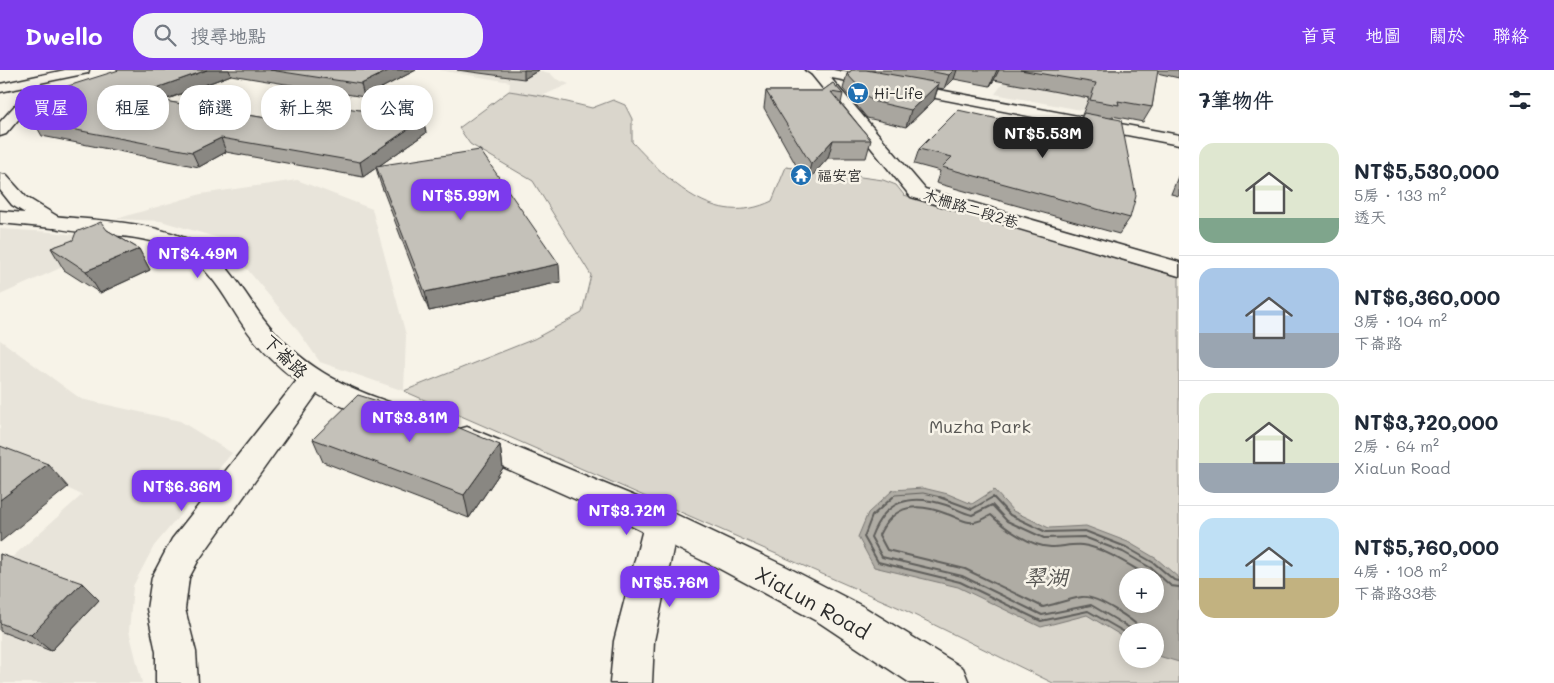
<!DOCTYPE html>
<html lang="zh-TW">
<head>
<meta charset="utf-8">
<style>
  :root { --surface:#fff; --page:#f2f2f3; --text:#1f2937; --muted:#747a83; --line:#e0e1e3; --accent:#7c3aed }
  body { margin:0; font-family:Mali,"LXGW WenKai TC",sans-serif; background:var(--page); color:var(--text); height:100vh; display:flex; flex-direction:column; font-size:19px; white-space:nowrap }
  * { box-sizing:border-box; margin:0 }
  p { font-size:16px; color:var(--muted) }
  .icon { flex:none; width:28px; height:28px; fill:none; stroke:currentColor; stroke-width:2; stroke-linecap:round; stroke-linejoin:round }
  .map { position:relative; flex:1; overflow:hidden }
  .details { display:flex; flex-direction:column; background:var(--surface); width:375px }
  .details>* { flex:none }
  .banner { position:absolute; left:15px; top:15px; width:475px; height:45px; display:flex; gap:10px }
  .buttons { position:absolute; left:1119px; top:498px; display:grid; gap:10px }
  .buttons a { display:grid; place-items:center; width:45px; height:45px; border-radius:50%; background:var(--surface); box-shadow:0 2px 12px #0003; font-size:25px }
  .price { position:absolute; translate:-50% -42px; padding:0 11px; border-radius:10px; background:var(--accent); color:#fff; font-size:16px; line-height:32px; filter:drop-shadow(0 1px 2px #0008) }
  .price::after { content:''; position:absolute; left:50%; top:30px; width:15px; height:11px; margin-left:-8px; background:inherit; clip-path:polygon(0 0,100% 0,50% 100%) }
  .price.active { background:#222; color:#fff }
  ul { padding:0; list-style:none }
  li { display:flex; align-items:center; gap:15px; height:125px; padding:0 20px }
  li+li { border-top:1px solid var(--line) }
  li span { display:grid; place-items:center; flex:none; width:140px; height:100px; border-radius:15px; color:#555 }
  li>.icon { margin-inline-start:auto }
  span .icon { width:60px; height:60px; fill:#fffc; stroke-width:1 }
  li b { font-size:21px }
  h2 { display:flex; justify-content:space-between; align-items:center; height:60px; padding:0 20px; font-size:21px }
  .pill { padding:0 18px; border-radius:20px; background:var(--surface); box-shadow:0 2px 12px #0003; font-size:18px; line-height:45px }
  .pill.active { background:var(--accent); color:#fff }
  header { display:flex; align-items:center; gap:30px; box-sizing:border-box; height:70px; padding:0 25px; background:var(--accent); color:#fff }
  header strong { font-size:24px }
  nav { display:flex; gap:28px; margin-inline-start:auto; font-size:18px }
  .search { width:350px; height:45px; background:var(--page); display:flex; align-items:center; gap:12px; box-sizing:border-box; padding:0 18px; border-radius:20px; color:var(--muted); font-size:19px }
  main { display:flex; flex:1; min-height:0 }
  .map>svg:first-child { display:block }
  .built { fill:#e8e4da }
  .green { fill:#dad6cc; stroke:#82807c; fill-rule:evenodd }
  .water { fill:#afaca4; stroke:#7a7874; fill-rule:evenodd }
  .lines { fill:none; stroke-linecap:round; stroke-linejoin:round }
  .shore-far1 { stroke:#605f5b; stroke-width:1 }
  .shore { stroke:#605f5b; stroke-width:2 }
  .minor-casing { stroke:#2b2b2b; stroke-width:3 }
  .tertiary-casing { stroke:#2b2b2b; stroke-width:3 }
  .secondary-casing { stroke:#2b2b2b; stroke-width:3 }
  .minor { fill:#f7f3e8; fill-rule:evenodd }
  .tertiary { fill:#f7f3e8; fill-rule:evenodd }
  .secondary { fill:#f7f3e8; fill-rule:evenodd }
  .wall { fill:#a9a69f; stroke:#2b2b2b }
  .shaded-wall { fill:#898782; stroke:#2b2b2b }
  .building { fill:#c4c1b9; stroke:#2b2b2b }
  .labels { text-anchor:middle; dominant-baseline:central; stroke-width:5; stroke-linejoin:round; paint-order:stroke }
  .far-poi-label { font-size:15px; fill:#2b2b2b; stroke:#f7f3e8; text-anchor:start }
  .far-street-label { font-size:15px; fill:#2b2b2b; stroke:#f7f3e8 }
  .street-label { font-size:18px; fill:#2b2b2b; stroke:#f7f3e8 }
  .park-label { font-size:18px; fill:#575653; stroke:#f7f3e8 }
  .near-street-label { font-size:21px; fill:#2b2b2b; stroke:#f7f3e8 }
  .near-water-label { font-size:22px; font-style:italic; fill:#53524f; stroke:#f7f3e8 }
</style>
</head>
<body>
<header>
<strong>Dwello</strong>
<div class="search"><svg class="icon" aria-label="search" viewBox="0 0 24 24"><circle cx="10" cy="10" r="6"/><path d="M15 15l6 6"/></svg>搜尋地點</div>
<nav><a>首頁</a><a>地圖</a><a>關於</a><a>聯絡</a></nav>
</header>
<main>
<div class="map">
<svg width="1179" height="613" viewBox="0 0 1179 613">
  <rect width="100%" height="100%" fill="#f7f3e8"/>
  <filter id="ink" filterUnits="userSpaceOnUse"><feTurbulence type="fractalNoise" baseFrequency=".02" numOctaves="2"/><feDisplacementMap in="SourceGraphic" scale="10" xChannelSelector="R" yChannelSelector="G"/><feConvolveMatrix kernelMatrix="1 2 1 2 8 2 1 2 1" color-interpolation-filters="sRGB"/></filter>
  <g filter="url(#ink)">
    <g class="built">
      <polygon points="439,0 541,0 539,1 550,3 556,9 569,14 542,26 509,21 510,12"/>
      <polygon points="1013,0 1110,0 1097,43 995,24"/>
      <polygon points="297,110 372,139 406,265 404,321 320,292 296,258 222,169 161,151 116,149 201,124"/>
      <polygon points="0,159 52,162 111,170 105,178 0,225"/>
      <polygon points="0,270 81,329 180,351 232,383 154,476 133,516 129,561 142,613 0,613 0,498 82,425 0,387"/>
    </g>
    <path class="green" d="M509 21 542 26 592 38 613 30 625 35 632 49V72C669 111 714 159 772 131L786 97 883 110 896 115 904 125 1179 207V613H1053L902 539 404 321 534 269 582 243 591 205 533 111 470 74 459 58ZM1128 506H1155V534H1128ZM1128 561H1155V589H1128Z"/>
    <path class="water" d="M923 418 948 424 972 434 994 420 1013 441 1049 458 1086 456 1128 472 1157 489 1179 508V592L1155 585V561H1128L1127 569 1087 545 1041 557 958 517 874 497 858 467 868 443 893 420ZM1128 506H1155V534H1128Z"/>
    <g class="lines">
      <g class="shore-far1">
        <polyline points="892,428 895,425 923,423 945,428"/>
        <polyline points="992,428 994,428"/>
      </g>
      <g class="shore">
        <polyline points="893,427 872,446 864,467 878,492 960,512 1041,551 1088,541 1128,564"/>
        <polyline points="939,427 972,439 993,427 1010,445 1046,462 1085,461 1126,477 1154,493 1174,510 1179,511"/>
        <path d="M1135 561 1091 535 1042 545 962 506 882 487 871 467C885 430 910 423 946 435 955 438 963 443 972 445L992 435 1007 451 1044 468 1084 467 1123 482 1151 498 1171 516 1179 517"/>
        <path d="M1144 561C1133 550 1097 525 1082 527 1069 529 1056 534 1043 537L965 499 887 480 879 465C894 434 917 432 947 444 954 446 961 451 969 452 977 453 984 449 991 445 1004 458 1032 477 1051 477 1061 477 1072 474 1082 475 1102 477 1131 496 1148 506"/>
      </g>
      <g class="minor-casing">
        <g id="minor">
          <polygon points="65,0 89,0 88,3 40,13 33,32 6,64 0,66 0,52 19,31 25,17 0,22 0,14"/>
          <polygon points="808,0 822,0 828,5 925,119 1179,192 1179,206 911,127"/>
          <polygon points="0,104 6,105 26,127 60,148 63,152 60,156 53,158 0,153 0,141 25,143 12,135 0,120"/>
          <polygon points="312,302 322,304 326,311 198,491 189,508 185,539 196,582 198,613 156,613 156,582 147,539 152,507 172,469 302,304"/>
          <polygon points="661,440 673,445 678,455 654,571 652,613 610,613 614,571 644,455 649,445"/>
        </g>
      </g>
      <g class="tertiary-casing">
        <g id="tertiary">
          <path d="M53 146C101 151 154 151 198 174 228 190 243 222 263 248 300 296 342 317 398 335L403 342 398 349C382 354 367 346 351 340 307 323 273 297 245 258 227 232 212 199 183 183 140 160 92 168 46 156L43 152 46 148Z"/>
          <polygon points="467,357 656,435 787,497 864,537 963,598 969,613 910,613 820,553 718,498 588,435 456,376 452,368 456,360"/>
        </g>
      </g>
      <g class="secondary-casing">
        <polygon id="secondary" points="805,0 833,0 1179,65 1179,75 811,4"/>
      </g>
      <use href="#minor" class="minor"/>
      <use href="#tertiary" class="tertiary"/>
      <use href="#secondary" class="secondary"/>
    </g>
    <g class="wall">
      <polygon points="119,0 416,0 364,27 231,5 163,31 278,50 423,49 426,63 380,95 560,212 429,241 380,112 376,98 363,107 226,82 199,97 42,66 34,52"/>
      <polygon points="457,0 539,0 524,9"/>
      <polygon points="852,0 1179,0 1179,8 1157,3 1152,37 1143,52 1112,46 1111,48 1130,148 1119,164 936,113 940,101 914,94 919,79 1075,66 1075,61 1083,45 1082,45 1089,28 994,10 990,16 954,9 944,19 938,18 934,30 906,57 867,48 843,19 847,4"/>
      <polygon points="833,13 843,24 841,33 871,70 866,88 828,88 806,113 764,38 766,21 822,21"/>
      <polygon points="1179,104 1179,126 1171,124"/>
      <polygon points="107,160 139,179 150,200 100,223 64,200 51,178"/>
      <polygon points="313,369 500,375 503,398 469,448 323,392"/>
      <polygon points="0,484 99,530 51,581 0,561"/>
    </g>
    <g class="shaded-wall">
      <polygon points="207,0 229,0 231,5 140,39 134,26"/>
      <polygon points="390,0 416,0 364,27 361,14"/>
      <polygon points="524,0 539,0 524,9"/>
      <polygon points="954,0 957,0 954,9 944,19 949,5"/>
      <polygon points="997,0 999,0 994,10 990,16"/>
      <polygon points="939,13 934,30 906,57 911,40"/>
      <polygon points="423,49 426,63 363,107 360,92"/>
      <polygon points="221,68 226,82 199,97 192,82"/>
      <polygon points="833,70 828,88 806,113 811,94"/>
      <polygon points="139,179 150,200 100,223 86,201"/>
      <polygon points="559,194 560,212 429,241 425,222"/>
      <polygon points="500,375 503,398 469,448 464,425"/>
      <polygon points="48,394 68,417 0,472 0,430"/>
      <polygon points="82,513 99,530 51,581 31,565"/>
    </g>
    <g class="building">
      <polygon points="119,0 207,0 134,26 278,50 311,33 423,49 360,92 221,68 192,82 34,52 65,17"/>
      <polygon points="270,0 390,0 361,14"/>
      <polygon points="852,0 866,0 939,13 911,40 872,31 847,4"/>
      <polygon points="923,0 954,0 949,5"/>
      <polygon points="1020,0 1158,0 1152,37 1118,31 1119,35 1090,30 1096,13"/>
      <polygon points="833,13 843,24 831,22 871,70 833,70 811,94 766,21 822,21"/>
      <polygon points="958,40 1084,68 1082,46 1084,43 1121,50 1136,126 1130,148 942,97 952,87 919,79"/>
      <polygon points="480,80 559,194 425,222 376,96"/>
      <polygon points="101,152 107,160 139,179 86,201 51,178 73,170 76,162"/>
      <polygon points="358,325 443,351 500,375 464,425 313,369"/>
      <polygon points="0,376 48,394 0,430"/>
      <polygon points="0,484 82,513 31,565 0,553"/>
    </g>
  </g>
  <defs>
    <g id="supermarket-disc" transform="scale(1.125)"><circle r="9.5" fill="#1f6fb2" stroke="#f7f3e8"/><path d="M-6-5.5h2.5l.6 2H6L4.5 2H-2.5L-4.4-4H-6ZM-1.5 3.2a1.3 1.3 0 1 0 .1 0ZM3 3.2a1.3 1.3 0 1 0 .1 0Z" fill="#fff"/></g>
    <g id="temple-disc" transform="scale(1.125)"><circle r="9.5" fill="#1f6fb2" stroke="#f7f3e8"/><path d="M0-6L5-2H3V0L6.5 2.5H4V6H1.5V3h-3V6H-4V2.5H-6.5L-3 0V-2H-5Z" fill="#fff"/></g>
  </defs>
  <g fill-rule="evenodd">
    <use href="#supermarket-disc" x="858" y="23"/>
    <use href="#temple-disc" x="801" y="105"/>
  </g>
  <g class="labels">
    <g class="far-poi-label">
      <text x="874" y="23">Hi-Life</text>
      <text x="817" y="105">福安宮</text>
    </g>
    <g class="far-street-label">
      <text transform="translate(971 138) rotate(17)">木柵路二段2巷</text>
    </g>
    <g class="street-label">
      <text transform="translate(286 286) rotate(44)">下崙路</text>
    </g>
    <g class="park-label">
      <text x="980" y="356">Muzha Park</text>
    </g>
    <g class="near-street-label">
      <text transform="translate(813 532) rotate(29)">XiaLun Road</text>
    </g>
    <g class="near-water-label">
      <text x="1046" y="506">翠湖</text>
    </g>
  </g>
</svg>
<div class="buttons">
<a>+</a>
<a>−</a>
</div>
<b class="price active" style="left:1043px;top:89px">NT$5.53M</b>
<b class="price" style="left:461px;top:151px">NT$5.99M</b>
<b class="price" style="left:198px;top:209px">NT$4.49M</b>
<b class="price" style="left:410px;top:373px">NT$3.81M</b>
<b class="price" style="left:182px;top:442px">NT$6.36M</b>
<b class="price" style="left:627px;top:466px">NT$3.72M</b>
<b class="price" style="left:670px;top:538px">NT$5.76M</b>
<div class="banner">
<a class="pill active">買屋</a>
<a class="pill">租屋</a>
<a class="pill">篩選</a>
<a class="pill">新上架</a>
<a class="pill">公寓</a>
</div>
</div>
<section class="details">
<h2>7筆物件<svg class="icon" aria-label="filters" viewBox="0 0 24 24"><path d="M4 7h16M4 17h16"/><circle cx="9" cy="7" r="2"/><circle cx="15" cy="17" r="2"/></svg></h2>
<ul>
<li><span style="background:linear-gradient(#dfe7d0 75%,#7fa58c 0)"><svg class="icon" aria-label="home" viewBox="0 0 24 24"><path d="M3 11l9-7 9 7M6 9v11h12V9"/></svg></span><div><b>NT$5,530,000</b><p>5房 · 133 m²</p><p>透天</p></div></li>
<li><span style="background:linear-gradient(#a9c7e8 65%,#9aa5b1 0)"><svg class="icon" aria-label="home" viewBox="0 0 24 24"><path d="M3 11l9-7 9 7M6 9v11h12V9"/></svg></span><div><b>NT$6,360,000</b><p>3房 · 104 m²</p><p>下崙路</p></div></li>
<li><span style="background:linear-gradient(#dfe7d0 70%,#9aa5b1 0)"><svg class="icon" aria-label="home" viewBox="0 0 24 24"><path d="M3 11l9-7 9 7M6 9v11h12V9"/></svg></span><div><b>NT$3,720,000</b><p>2房 · 64 m²</p><p>XiaLun Road</p></div></li>
<li><span style="background:linear-gradient(#bfe0f5 60%,#c2b280 0)"><svg class="icon" aria-label="home" viewBox="0 0 24 24"><path d="M3 11l9-7 9 7M6 9v11h12V9"/></svg></span><div><b>NT$5,760,000</b><p>4房 · 108 m²</p><p>下崙路33巷</p></div></li>
</ul>
</section>
</main>
</body>
</html>
